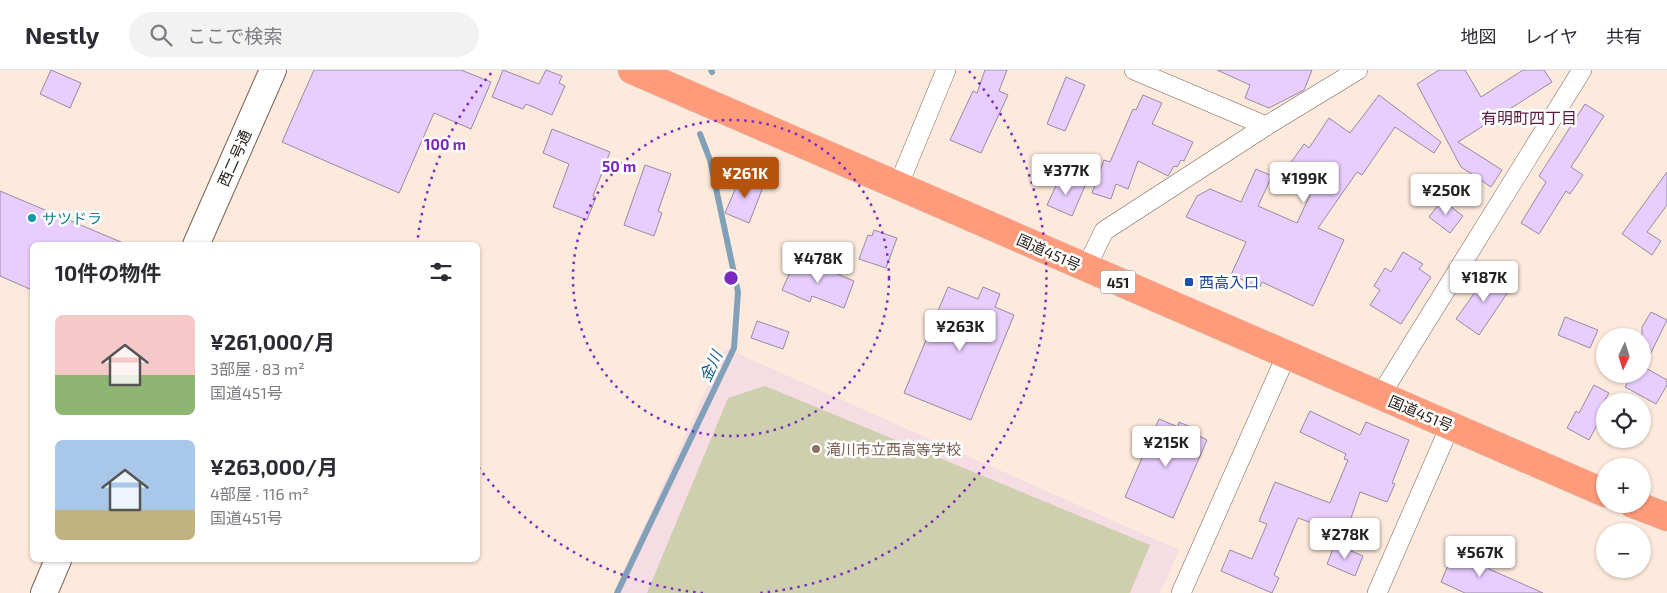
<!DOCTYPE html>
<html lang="ja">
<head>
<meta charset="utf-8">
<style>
  :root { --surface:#fff; --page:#f2f2f3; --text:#2b2b33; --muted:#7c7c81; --line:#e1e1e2; --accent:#b45309 }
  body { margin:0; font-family:"Exo 2","Noto Sans JP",sans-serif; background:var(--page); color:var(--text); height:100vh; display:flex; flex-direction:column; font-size:19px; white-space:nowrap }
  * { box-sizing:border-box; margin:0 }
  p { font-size:16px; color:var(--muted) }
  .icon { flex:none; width:28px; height:28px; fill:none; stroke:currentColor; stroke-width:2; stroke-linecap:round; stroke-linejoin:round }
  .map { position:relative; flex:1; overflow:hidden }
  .details { position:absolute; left:30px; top:172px; width:450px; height:320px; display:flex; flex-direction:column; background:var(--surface); border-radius:8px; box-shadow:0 1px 4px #0004 }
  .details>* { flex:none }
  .needle { width:32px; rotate:184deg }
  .controls { position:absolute; left:1596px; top:258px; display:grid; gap:10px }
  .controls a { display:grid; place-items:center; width:55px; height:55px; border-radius:50%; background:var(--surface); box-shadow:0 1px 4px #0004; font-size:25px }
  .price { position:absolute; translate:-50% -42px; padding:0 11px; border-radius:5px; background:#fff; color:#222; font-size:16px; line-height:32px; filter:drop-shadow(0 1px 2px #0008) }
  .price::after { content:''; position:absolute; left:50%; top:30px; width:15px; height:11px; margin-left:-8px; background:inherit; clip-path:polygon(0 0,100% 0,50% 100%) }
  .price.active { background:var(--accent); color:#fff }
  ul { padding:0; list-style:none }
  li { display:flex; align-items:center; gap:15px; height:125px; padding:0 25px }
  li span { display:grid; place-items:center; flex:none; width:140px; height:100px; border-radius:8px; color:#555 }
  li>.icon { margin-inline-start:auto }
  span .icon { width:60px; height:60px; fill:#fffc; stroke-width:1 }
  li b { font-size:21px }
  h2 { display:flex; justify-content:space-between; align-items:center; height:60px; padding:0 25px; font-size:21px }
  header { display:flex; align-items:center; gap:30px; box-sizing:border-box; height:70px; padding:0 25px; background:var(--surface); border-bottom:1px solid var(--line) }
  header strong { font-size:24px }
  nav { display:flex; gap:28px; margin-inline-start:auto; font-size:18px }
  .search { width:350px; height:45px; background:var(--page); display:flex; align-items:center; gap:12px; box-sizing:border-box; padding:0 18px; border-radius:28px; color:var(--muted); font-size:19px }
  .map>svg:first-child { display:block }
  .education { fill:#f6dce3 }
  .green { fill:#cdcfae }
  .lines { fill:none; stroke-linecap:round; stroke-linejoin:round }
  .stream { stroke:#82a1b9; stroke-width:6 }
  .building { fill:#e8cdfe; stroke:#978ba1 }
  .street-casing { stroke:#766152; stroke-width:20 }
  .secondary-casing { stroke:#766152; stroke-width:28 }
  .highway-casing { stroke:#d4d3d1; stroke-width:29 }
  .street { stroke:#fff; stroke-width:19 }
  .secondary { stroke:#fff; stroke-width:26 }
  .highway { stroke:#fe9b7b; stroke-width:28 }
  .ring { fill:none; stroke:#7b2cbf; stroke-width:2.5; stroke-dasharray:2.5 5 }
  .culture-dot { fill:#0f9aa8; stroke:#fff; stroke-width:2 }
  .transit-dot { fill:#1a4fb4; stroke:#fff; stroke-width:2 }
  .education-dot { fill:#8d6e63; stroke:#fff; stroke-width:2 }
  .labels { text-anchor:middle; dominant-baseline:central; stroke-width:5; stroke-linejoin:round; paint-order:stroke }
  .shield { fill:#fff; stroke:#6a645f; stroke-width:1 }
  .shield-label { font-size:14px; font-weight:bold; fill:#2a221b }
  .street-label { font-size:15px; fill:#2a221b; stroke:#fff }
  .culture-label { font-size:15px; fill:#0d838f; stroke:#fff; text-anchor:start }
  .transit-label { font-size:15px; fill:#164399; stroke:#fff; text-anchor:start }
  .education-label { font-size:15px; fill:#785e54; stroke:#fff; text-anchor:start }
  .neighbourhood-label { font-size:16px; fill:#5a1c41; stroke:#fff }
  .water-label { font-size:16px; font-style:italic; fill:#0b5b89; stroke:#fff }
  .centre { fill:#7b2cbf; stroke:#fff; stroke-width:2.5 }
  .ring-label { font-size:15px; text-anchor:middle; font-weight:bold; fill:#7b2cbf; stroke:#fff; stroke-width:5; stroke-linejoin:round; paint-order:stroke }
</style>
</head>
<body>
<header>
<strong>Nestly</strong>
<div class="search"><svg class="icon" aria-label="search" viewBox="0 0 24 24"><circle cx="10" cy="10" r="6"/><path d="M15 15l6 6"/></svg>ここで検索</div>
<nav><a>地図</a><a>レイヤ</a><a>共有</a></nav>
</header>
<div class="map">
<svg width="1667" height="523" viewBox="0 0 1667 523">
  <rect width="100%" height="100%" fill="#fdeadc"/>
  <polygon class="education" points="725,278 1179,480 1160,523 614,523"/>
  <polygon class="green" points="765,316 1150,475 1130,523 647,523 728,328"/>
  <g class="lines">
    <g class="stream">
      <polyline points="711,0 712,2"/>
      <polyline points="617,523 734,278 738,222 710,90 700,64"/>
    </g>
  </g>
  <g class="building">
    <polygon points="51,0 81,13 70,38 40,24"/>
    <polygon points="314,0 461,0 491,12 471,59 434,43 399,123 282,72"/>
    <polygon points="503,0 539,14 546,0 562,6 559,13 565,16 552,45 526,34 523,39 492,27"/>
    <polygon points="985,0 1007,0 999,21 1008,25 981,83 950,70 973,21 977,23"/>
    <polygon points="1217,0 1312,0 1304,20 1269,38 1245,28 1250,15"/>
    <polygon points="1439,0 1465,0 1481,27 1523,0 1544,0 1552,12 1458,72 1502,100 1491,117 1461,97 1417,14"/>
    <polygon points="1066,7 1085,15 1065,61 1047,54"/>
    <polygon points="1143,25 1162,33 1152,54 1193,72 1184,91 1181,90 1177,97 1174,96 1168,106 1138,91 1128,119 1116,114 1111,129 1092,123 1104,90 1110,92 1133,39 1136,40"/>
    <polygon points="1379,25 1441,72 1434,83 1395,57 1362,105 1357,102 1318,158 1344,170 1313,236 1262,212 1260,217 1231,205 1246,172 1186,147 1197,126 1210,119 1241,132 1256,99 1272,106 1258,136 1297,153 1310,125 1282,105 1304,74 1309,78 1329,48 1350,63"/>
    <polygon points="1585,34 1604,46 1571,97 1583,105 1570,124 1566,121 1539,164 1521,153 1546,112 1539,106"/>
    <polygon points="552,59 610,82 593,126 596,127 587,150 553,137 569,94 543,83"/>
    <polygon points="645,95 671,104 658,141 662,143 654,166 624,155"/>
    <polygon points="1667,102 1667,135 1647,162 1661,171 1652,185 1622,164"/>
    <polygon points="748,105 765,112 749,153 725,143 740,108 745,110"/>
    <polygon points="1061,105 1085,116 1072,146 1047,135"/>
    <polygon points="0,121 128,175 32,175 32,220 0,206"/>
    <polygon points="1442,130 1463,146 1450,163 1429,147"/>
    <polygon points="874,160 897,168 886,198 859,189 868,165 872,166"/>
    <polygon points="1403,182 1423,194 1419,199 1431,207 1401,254 1370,235 1380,220 1374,216 1385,198 1391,202"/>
    <polygon points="797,187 854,211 844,238 812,226 810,232 782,220"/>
    <polygon points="1490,201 1512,216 1479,265 1456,249"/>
    <polygon points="948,217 978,229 983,217 1000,224 995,237 1014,245 971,350 904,323"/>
    <polygon points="1651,242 1667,250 1644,297 1667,310 1667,315 1656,334 1625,317 1633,304 1642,304 1642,257"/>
    <polygon points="1565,247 1598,260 1590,278 1558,265"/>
    <polygon points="757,251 789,262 783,279 751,268"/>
    <polygon points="1594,315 1609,323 1598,342 1603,344 1589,370 1567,358 1576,341 1579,343"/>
    <polygon points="1310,341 1360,365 1366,352 1409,370 1392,413 1395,414 1387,432 1360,422 1345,465 1298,448 1274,505 1279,508 1272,523 1221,501 1230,480 1252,489 1267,454 1259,451 1275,412 1330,433 1348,390 1344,389 1346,384 1300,362"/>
    <polygon points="1159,349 1178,357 1179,352 1195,359 1193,363 1207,370 1173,448 1125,427"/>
    <polygon points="1335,474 1363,486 1355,506 1327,494"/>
    <polygon points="1454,481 1490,497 1489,499 1543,523 1465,523 1441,512"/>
  </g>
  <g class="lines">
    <g class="street-casing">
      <g id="street">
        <polyline points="1134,0 1266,56"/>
        <polyline points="898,116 946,0"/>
        <polyline points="1086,198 1104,161 1266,56 1358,0"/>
        <polyline points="1380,326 1582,0"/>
        <polyline points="1181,523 1286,286"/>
        <polyline points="1377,523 1450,356"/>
      </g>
    </g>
    <g class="secondary-casing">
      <g id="secondary">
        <polyline points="196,175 273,0"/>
        <polyline points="44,523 58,490"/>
      </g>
    </g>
    <g class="highway-casing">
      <g id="highway">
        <polyline points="632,0 1605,423"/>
        <polyline points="1633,434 1667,447"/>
      </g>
    </g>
    <use href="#street" class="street"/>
    <use href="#secondary" class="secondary"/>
    <use href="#highway" class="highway"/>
  </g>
  <g class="ring">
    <circle cx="731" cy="208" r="158"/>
    <path d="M703 523A316 316 0 0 1 479 398M417 175A316 316 0 0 1 493 1M969 1A316 316 0 0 1 759 523"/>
  </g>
  <circle class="culture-dot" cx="32" cy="148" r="5"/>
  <rect class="transit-dot" x="1184" y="207" width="10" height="10" rx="2.5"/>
  <circle class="education-dot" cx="816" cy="379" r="5"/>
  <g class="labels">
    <rect class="shield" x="1100.5" y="200.5" width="35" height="23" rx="4"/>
    <g class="shield-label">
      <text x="1118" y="212">451</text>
    </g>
    <g class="street-label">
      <text transform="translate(234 88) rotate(-66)">西二号通</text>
      <text transform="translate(1049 182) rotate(24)">国道451号</text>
      <text transform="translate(1421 343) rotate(23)">国道451号</text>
    </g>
    <g class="culture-label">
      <text x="42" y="148">サツドラ</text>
    </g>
    <g class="transit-label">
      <text x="1199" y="212">西高入口</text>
    </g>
    <g class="education-label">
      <text x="826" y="379">滝川市立西高等学校</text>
    </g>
    <g class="neighbourhood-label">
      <text x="1529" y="47">有明町四丁目</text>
    </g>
    <g class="water-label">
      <text transform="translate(710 296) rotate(-65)">金川</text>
    </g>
  </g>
  <circle cx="731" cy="208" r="8" class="centre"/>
  <g class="ring-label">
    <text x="445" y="80">100 m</text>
    <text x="619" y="102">50 m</text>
  </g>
</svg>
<div class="controls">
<a><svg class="needle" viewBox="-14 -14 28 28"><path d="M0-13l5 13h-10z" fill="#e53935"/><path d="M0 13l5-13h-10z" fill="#7c7c81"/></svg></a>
<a><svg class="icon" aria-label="locate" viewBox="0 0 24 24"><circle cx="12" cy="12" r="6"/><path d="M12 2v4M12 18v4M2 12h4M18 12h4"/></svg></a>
<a>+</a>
<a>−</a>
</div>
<b class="price" style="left:1066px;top:126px">¥377K</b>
<b class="price active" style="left:745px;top:129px">¥261K</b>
<b class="price" style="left:1304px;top:134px">¥199K</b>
<b class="price" style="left:1446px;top:146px">¥250K</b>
<b class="price" style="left:818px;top:214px">¥478K</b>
<b class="price" style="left:1484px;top:233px">¥187K</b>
<b class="price" style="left:960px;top:282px">¥263K</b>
<b class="price" style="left:1166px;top:398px">¥215K</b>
<b class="price" style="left:1345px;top:490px">¥278K</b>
<b class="price" style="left:1480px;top:508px">¥567K</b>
<section class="details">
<h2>10件の物件<svg class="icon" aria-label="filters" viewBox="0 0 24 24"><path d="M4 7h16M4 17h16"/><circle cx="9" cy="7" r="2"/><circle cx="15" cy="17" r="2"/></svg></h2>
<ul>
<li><span style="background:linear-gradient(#f6c9c9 60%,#8fb573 0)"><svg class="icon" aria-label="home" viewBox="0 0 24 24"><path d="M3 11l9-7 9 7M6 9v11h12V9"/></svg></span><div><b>¥261,000/月</b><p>3部屋 · 83 m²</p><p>国道451号</p></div></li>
<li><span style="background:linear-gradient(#a9c7e8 70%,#c2b280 0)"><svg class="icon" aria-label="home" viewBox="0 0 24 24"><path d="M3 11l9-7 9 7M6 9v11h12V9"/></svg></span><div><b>¥263,000/月</b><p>4部屋 · 116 m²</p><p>国道451号</p></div></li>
</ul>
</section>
</div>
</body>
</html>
